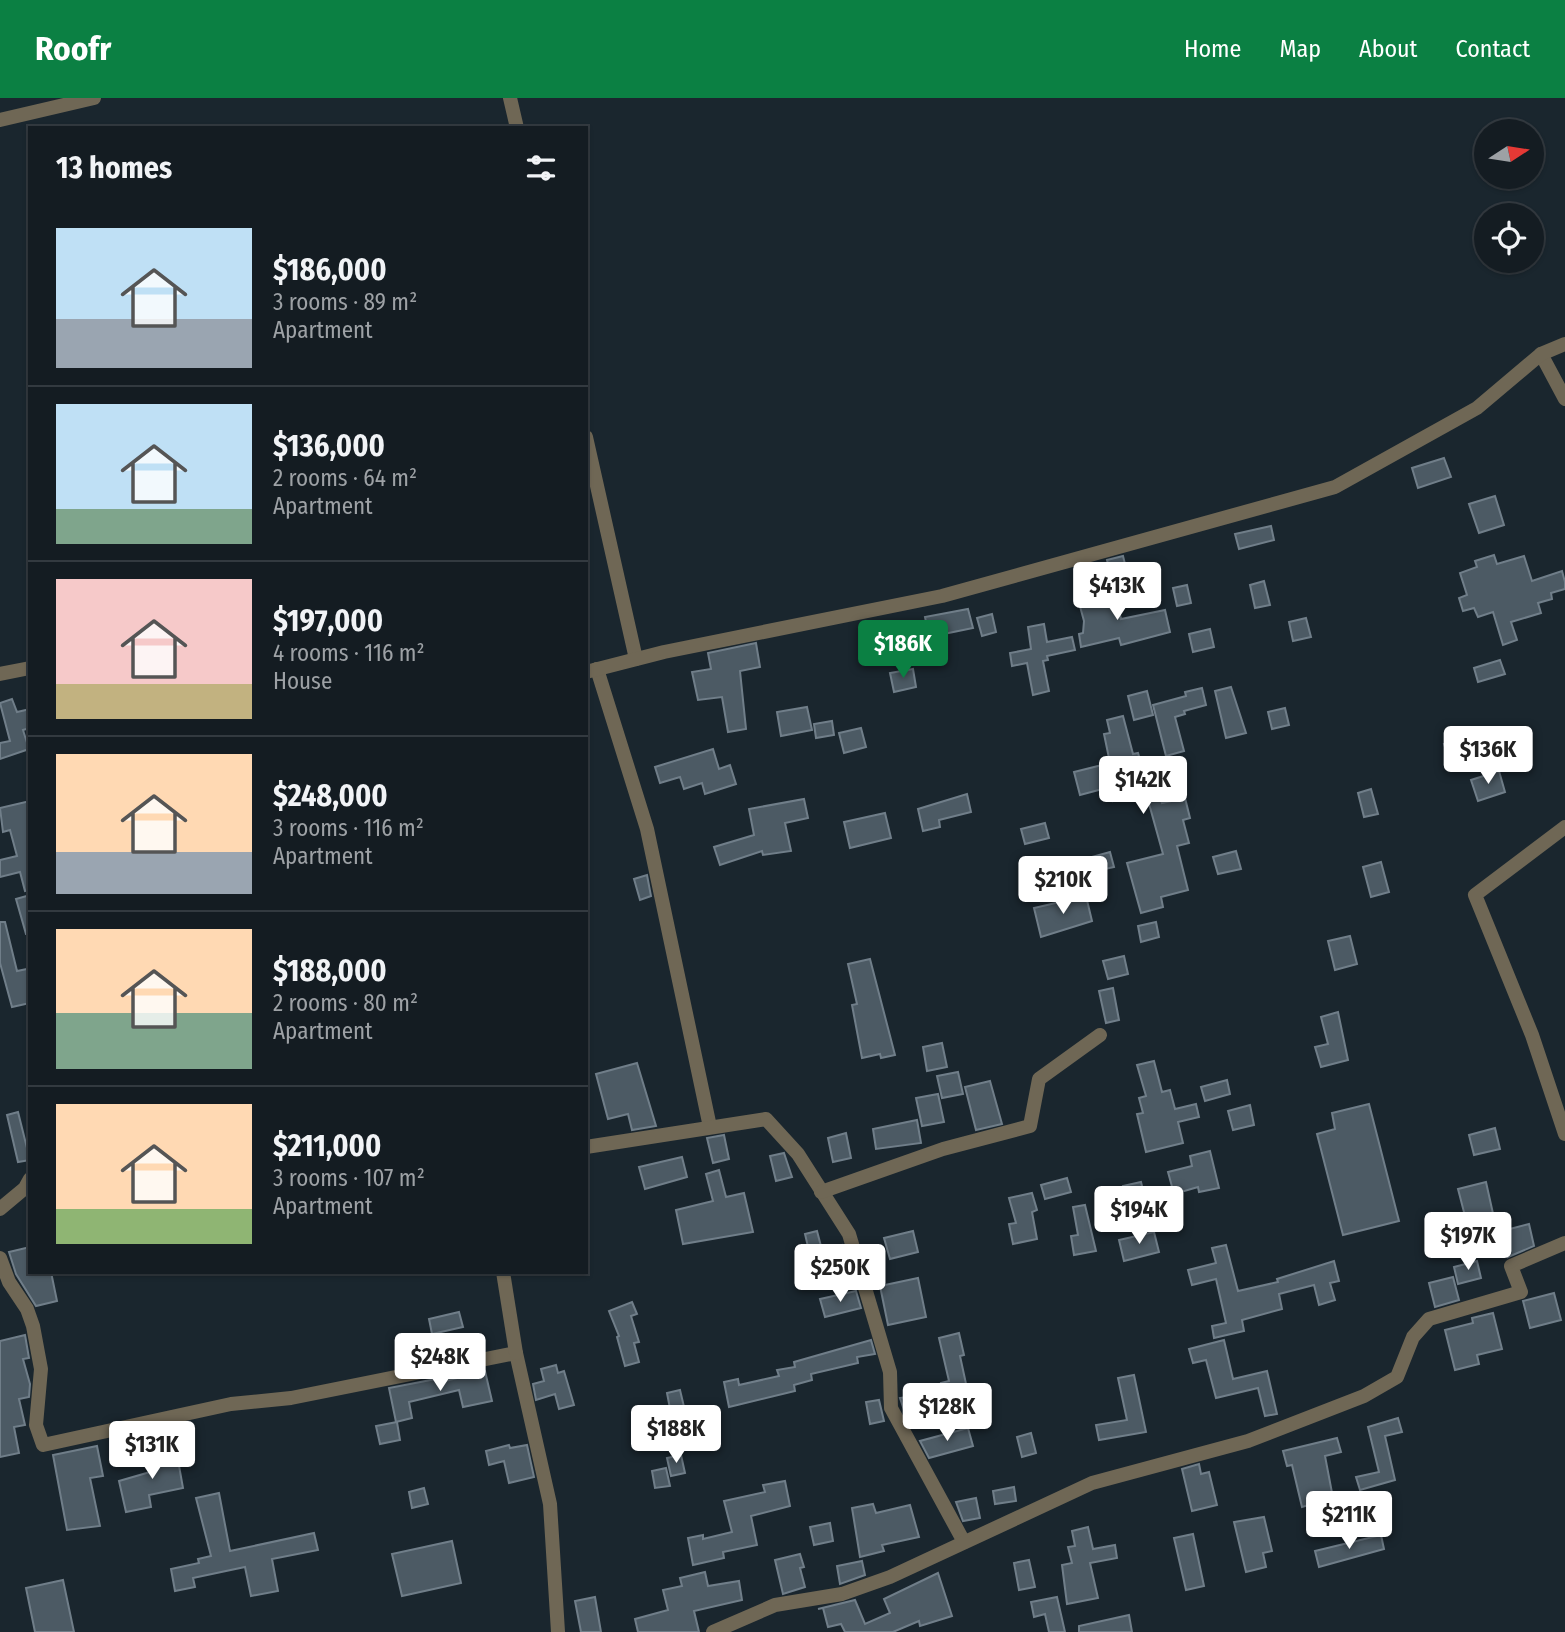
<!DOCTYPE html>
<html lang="en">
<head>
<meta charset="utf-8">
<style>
  :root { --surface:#141c22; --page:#1d252a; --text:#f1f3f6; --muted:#9da1a5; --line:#333a40; --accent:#0b8043 }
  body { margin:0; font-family:"Fira Sans Condensed",sans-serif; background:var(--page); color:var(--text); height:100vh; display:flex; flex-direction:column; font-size:26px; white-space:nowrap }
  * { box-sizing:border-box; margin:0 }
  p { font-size:23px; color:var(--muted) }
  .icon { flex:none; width:38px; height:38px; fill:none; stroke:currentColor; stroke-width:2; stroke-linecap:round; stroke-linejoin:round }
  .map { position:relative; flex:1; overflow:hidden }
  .side { position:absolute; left:28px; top:28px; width:560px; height:1148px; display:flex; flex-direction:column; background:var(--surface); border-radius:0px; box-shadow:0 2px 5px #0004,0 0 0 2px var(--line) }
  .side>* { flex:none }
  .needle { width:46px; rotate:78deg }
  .fabs { position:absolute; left:1474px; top:21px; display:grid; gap:14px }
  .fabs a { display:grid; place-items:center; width:70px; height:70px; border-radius:50%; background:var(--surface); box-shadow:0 2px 5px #0004,0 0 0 2px var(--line); font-size:35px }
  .price { position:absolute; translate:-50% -60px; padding:0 16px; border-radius:7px; background:#fff; color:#222; font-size:23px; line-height:46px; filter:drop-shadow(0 2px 4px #0008) }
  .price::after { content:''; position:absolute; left:50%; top:42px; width:21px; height:16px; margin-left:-10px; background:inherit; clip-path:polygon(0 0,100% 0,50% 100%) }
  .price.on { background:var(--accent); color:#fff }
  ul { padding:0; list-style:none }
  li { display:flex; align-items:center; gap:21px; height:175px; padding:0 28px }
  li+li { border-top:2px solid var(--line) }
  li span { display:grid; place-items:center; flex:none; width:196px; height:140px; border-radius:0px; color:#555 }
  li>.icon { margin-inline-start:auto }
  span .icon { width:84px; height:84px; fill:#fffc; stroke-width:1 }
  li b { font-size:30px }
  h2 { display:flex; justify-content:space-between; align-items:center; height:84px; padding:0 28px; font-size:30px }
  header { display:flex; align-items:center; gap:42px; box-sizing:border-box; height:98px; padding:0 35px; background:var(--accent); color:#fff }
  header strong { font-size:33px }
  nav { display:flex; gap:38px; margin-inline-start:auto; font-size:24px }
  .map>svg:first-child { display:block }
  .building { fill:#4c5a64; stroke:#707e89; stroke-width:2 }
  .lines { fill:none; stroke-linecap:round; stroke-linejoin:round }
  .street { stroke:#6f6755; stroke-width:14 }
</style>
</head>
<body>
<header>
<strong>Roofr</strong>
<nav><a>Home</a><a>Map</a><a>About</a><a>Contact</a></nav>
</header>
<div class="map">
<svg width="1565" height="1534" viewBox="0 0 1565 1534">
  <rect width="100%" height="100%" fill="#1a262e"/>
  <g class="building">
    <polygon points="1444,360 1451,379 1418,390 1412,370"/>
    <polygon points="1495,398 1504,427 1479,435 1469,406"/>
    <polygon points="1271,428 1274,442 1239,451 1235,436"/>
    <polygon points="1494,457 1497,466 1524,458 1532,483 1562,473 1565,484 1565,491 1551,495 1552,501 1538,505 1541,515 1511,524 1517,542 1503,547 1493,514 1478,519 1474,510 1463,513 1459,500 1467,497 1460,475 1477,469 1475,463"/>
    <polygon points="1123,458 1127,474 1111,478 1107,462"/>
    <polygon points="1264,483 1270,507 1255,510 1250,487"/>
    <polygon points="1187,487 1191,505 1177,508 1173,490"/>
    <polygon points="1114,493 1121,521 1165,512 1170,534 1121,547 1119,540 1081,549 1079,536 1083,535 1084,523 1078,501"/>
    <polygon points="968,511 973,530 929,539 925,519"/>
    <polygon points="992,516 996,534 982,538 977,520"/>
    <polygon points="1306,520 1311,539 1293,543 1289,524"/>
    <polygon points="1044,526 1047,544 1072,539 1075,552 1047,558 1048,562 1043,563 1049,593 1033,597 1027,565 1012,568 1010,555 1031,551 1028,529"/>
    <polygon points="1210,531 1214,549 1193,554 1189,536"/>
    <polygon points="756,545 760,569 740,573 746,631 728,634 722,599 698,602 692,574 711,571 708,555"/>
    <polygon points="1500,562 1505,576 1478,584 1474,570"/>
    <polygon points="913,571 916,589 894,594 890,575"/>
    <polygon points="1231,589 1246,635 1226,640 1215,593"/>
    <polygon points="1202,590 1206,607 1184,613 1185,616 1175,619 1184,653 1166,658 1153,607 1186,598 1185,594"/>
    <polygon points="1147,593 1153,617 1134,622 1128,598"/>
    <polygon points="12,601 17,614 30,611 30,630 23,632 29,651 0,661 0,645 10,643 0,605"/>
    <polygon points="807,609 812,632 781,638 777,614"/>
    <polygon points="1285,610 1289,627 1272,631 1268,614"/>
    <polygon points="1123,618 1133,656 1138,655 1143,672 1153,669 1162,705 1185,700 1190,720 1183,722 1189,745 1177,748 1188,792 1161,799 1163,809 1141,815 1127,765 1163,756 1146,695 1113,703 1110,689 1080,697 1074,674 1110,665 1104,636 1110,635 1107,622"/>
    <polygon points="832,623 834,637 816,640 814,626"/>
    <polygon points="861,630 866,649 844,655 839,635"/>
    <polygon points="1464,640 1472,664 1452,671 1444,646"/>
    <polygon points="713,651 719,671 730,667 736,686 705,696 702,685 684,691 680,679 660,685 655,669"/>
    <polygon points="1499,673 1505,694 1478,703 1471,682"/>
    <polygon points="1371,691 1378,716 1364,719 1358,695"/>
    <polygon points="967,696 971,714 939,722 940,729 923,733 918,711"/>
    <polygon points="804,701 808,720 785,725 791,753 763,757 762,753 720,767 714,749 754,737 749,711"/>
    <polygon points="30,703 30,792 25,793 20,774 0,779 0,762 17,758 10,732 3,734 0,710"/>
    <polygon points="885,715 891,740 850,750 844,724"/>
    <polygon points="1045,725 1049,740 1025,746 1021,731"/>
    <polygon points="1236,753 1241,771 1218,776 1213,759"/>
    <polygon points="1110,754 1114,769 1096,773 1092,759"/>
    <polygon points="1381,764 1389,794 1371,799 1363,769"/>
    <polygon points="647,777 651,798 640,802 634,781"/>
    <polygon points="30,797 30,836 26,836 16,801"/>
    <polygon points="1086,798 1092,823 1041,839 1034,810"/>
    <polygon points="0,824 5,824 17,873 27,871 30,905 12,909 0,865"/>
    <polygon points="1156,824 1159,839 1141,844 1138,828"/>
    <polygon points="1350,838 1357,866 1335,872 1328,843"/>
    <polygon points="1124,858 1128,876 1108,881 1103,863"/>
    <polygon points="870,861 895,957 881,960 880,956 862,960 852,907 857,906 848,866"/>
    <polygon points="1113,890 1119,922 1106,925 1099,893"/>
    <polygon points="1338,914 1348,962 1321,969 1315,949 1328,946 1321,919"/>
    <polygon points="942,945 947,969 927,973 923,949"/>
    <polygon points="1154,963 1162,994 1170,992 1175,1011 1196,1006 1199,1019 1178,1024 1183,1045 1146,1054 1137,1016 1143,1015 1139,1000 1146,998 1137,967"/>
    <polygon points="637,965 656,1028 632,1032 628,1016 608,1021 596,976"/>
    <polygon points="958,974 963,996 942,1000 937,978"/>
    <polygon points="1227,982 1230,996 1205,1003 1201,989"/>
    <polygon points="990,983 1002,1026 976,1032 965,989"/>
    <polygon points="938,996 944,1024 922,1028 916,1000"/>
    <polygon points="1369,1006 1399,1123 1343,1137 1317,1036 1335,1031 1332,1015"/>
    <polygon points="1250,1007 1254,1027 1233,1032 1228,1013"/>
    <polygon points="18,1014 30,1062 18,1064 7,1017"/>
    <polygon points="917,1022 921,1045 876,1051 873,1031"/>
    <polygon points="1495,1030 1500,1051 1474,1057 1469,1037"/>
    <polygon points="846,1035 851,1060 833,1064 828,1040"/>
    <polygon points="724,1037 729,1061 713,1065 707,1040"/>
    <polygon points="1210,1053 1219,1090 1199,1094 1198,1089 1174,1096 1168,1074 1192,1068 1190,1058"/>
    <polygon points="784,1055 792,1079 776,1083 770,1058"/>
    <polygon points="682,1059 687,1079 645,1091 639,1069"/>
    <polygon points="719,1072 726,1099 744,1095 753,1134 683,1146 676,1112 713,1103 706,1076"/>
    <polygon points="1067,1080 1071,1094 1045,1101 1041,1087"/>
    <polygon points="1141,1084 1145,1100 1127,1105 1123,1088"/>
    <polygon points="1486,1084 1498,1138 1472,1145 1458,1091"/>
    <polygon points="1032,1095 1037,1112 1032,1114 1037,1141 1013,1146 1009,1126 1016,1125 1009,1100"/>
    <polygon points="1085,1107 1096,1153 1074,1157 1071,1138 1078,1137 1073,1109"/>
    <polygon points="1529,1126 1534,1148 1508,1159 1502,1133"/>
    <polygon points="817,1133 822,1152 842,1147 850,1172 820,1180 816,1165 812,1166 805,1136"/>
    <polygon points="913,1133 918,1154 890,1161 884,1140"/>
    <polygon points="1154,1134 1159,1154 1124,1163 1119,1142"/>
    <polygon points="1226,1147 1238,1193 1278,1184 1277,1181 1334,1163 1339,1183 1330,1185 1335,1202 1319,1207 1314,1187 1279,1196 1282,1211 1242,1222 1244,1233 1214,1240 1212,1228 1226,1225 1216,1181 1192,1187 1188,1172 1216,1165 1212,1150"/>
    <polygon points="30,1149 30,1174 51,1174 57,1203 36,1208 16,1176 9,1154"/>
    <polygon points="1477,1163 1481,1180 1458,1186 1454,1169"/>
    <polygon points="1453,1179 1459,1202 1435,1209 1429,1185"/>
    <polygon points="918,1180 926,1219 888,1227 880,1188"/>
    <polygon points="856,1193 861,1210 825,1219 820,1201"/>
    <polygon points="1554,1195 1561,1222 1530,1230 1523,1203"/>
    <polygon points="632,1204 637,1216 631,1218 639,1244 634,1245 639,1264 625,1268 617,1239 619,1238 609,1213"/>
    <polygon points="459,1214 463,1229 432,1236 429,1221"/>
    <polygon points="1493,1215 1502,1251 1477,1257 1479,1266 1455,1272 1445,1232 1473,1225 1472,1220"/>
    <polygon points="959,1235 964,1257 960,1258 968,1295 944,1300 941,1285 949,1283 939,1240"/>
    <polygon points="25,1237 29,1260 23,1261 30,1286 29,1299 19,1301 25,1327 14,1329 19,1355 0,1359 0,1243"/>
    <polygon points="871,1242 875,1256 857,1259 858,1265 811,1276 812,1282 794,1287 795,1293 729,1309 724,1284 738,1281 739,1287 779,1278 777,1272 795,1269 794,1264"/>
    <polygon points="1224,1242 1233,1281 1267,1273 1277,1316 1265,1318 1258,1290 1216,1300 1206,1262 1193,1265 1189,1251"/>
    <polygon points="556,1267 558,1275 564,1273 574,1307 559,1311 555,1296 536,1302 533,1286 544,1283 541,1271"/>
    <polygon points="485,1273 492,1303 463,1309 459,1292 409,1304 412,1320 396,1324 389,1290 436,1281 437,1285"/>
    <polygon points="1134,1277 1146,1334 1099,1342 1096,1327 1127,1322 1118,1280"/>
    <polygon points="680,1292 685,1313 671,1316 667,1295"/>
    <polygon points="931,1295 934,1310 905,1315 900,1300"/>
    <polygon points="879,1302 884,1323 870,1326 866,1304"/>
    <polygon points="1398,1320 1402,1334 1385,1338 1395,1382 1360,1392 1356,1379 1379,1374 1368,1329"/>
    <polygon points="397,1324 400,1342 380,1346 376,1328"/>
    <polygon points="968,1330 973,1348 929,1360 920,1343"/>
    <polygon points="1031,1335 1036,1355 1022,1359 1017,1339"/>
    <polygon points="1337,1340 1341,1354 1325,1358 1333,1400 1302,1409 1292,1367 1287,1368 1283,1353"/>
    <polygon points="509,1347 510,1350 527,1347 534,1379 509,1385 504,1363 489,1367 486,1353"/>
    <polygon points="97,1348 103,1378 90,1380 100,1428 67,1432 53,1357"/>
    <polygon points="176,1351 183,1390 149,1397 151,1409 126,1414 119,1383 150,1374 147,1357"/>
    <polygon points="681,1357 685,1375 671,1378 667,1360"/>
    <polygon points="1199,1366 1201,1376 1209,1374 1217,1407 1192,1413 1182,1371"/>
    <polygon points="666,1370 670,1388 655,1390 652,1373"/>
    <polygon points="785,1383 790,1408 751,1418 757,1447 723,1454 724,1460 693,1467 688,1440 703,1437 703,1441 732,1434 724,1403 765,1394 763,1387"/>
    <polygon points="1014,1389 1016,1403 995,1406 993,1393"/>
    <polygon points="424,1390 428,1406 412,1410 409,1394"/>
    <polygon points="219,1395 230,1453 314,1435 318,1452 272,1461 278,1493 251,1498 245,1469 193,1480 195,1489 175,1493 171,1471 199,1465 198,1461 211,1458 196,1400"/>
    <polygon points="976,1400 980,1420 963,1423 956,1404"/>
    <polygon points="873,1406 876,1415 910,1407 919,1439 882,1447 884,1453 860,1459 852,1410"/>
    <polygon points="1264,1419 1272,1453 1263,1455 1266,1469 1246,1474 1234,1424"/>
    <polygon points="830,1425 833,1443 814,1447 810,1429"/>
    <polygon points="1088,1429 1093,1451 1115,1447 1117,1460 1090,1465 1098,1500 1067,1506 1062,1467 1072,1465 1068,1449 1075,1448 1072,1433"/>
    <polygon points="1193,1436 1204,1488 1186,1492 1174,1440"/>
    <polygon points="1381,1437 1384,1451 1319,1469 1315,1453"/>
    <polygon points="452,1443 461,1485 402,1498 392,1456"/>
    <polygon points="800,1456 804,1469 800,1470 805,1489 783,1496 775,1462"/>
    <polygon points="1029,1462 1035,1489 1019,1492 1014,1465"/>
    <polygon points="862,1463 865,1477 840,1486 837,1468"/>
    <polygon points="705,1474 708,1488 739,1483 742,1502 694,1513 699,1534 638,1534 635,1521 668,1512 663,1492 682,1488 680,1480"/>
    <polygon points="938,1475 952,1518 920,1528 919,1523 893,1534 845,1534 841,1526 828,1529 823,1510 818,1511 855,1502 865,1526 890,1515 884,1501"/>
    <polygon points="63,1482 74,1534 35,1534 26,1490"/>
    <polygon points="595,1499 601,1534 581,1534 575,1503"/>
    <polygon points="1057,1499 1065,1534 1049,1534 1045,1516 1034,1519 1031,1504"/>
    <polygon points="1129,1517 1132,1534 1079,1534 1079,1528"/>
  </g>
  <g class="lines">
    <g class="street">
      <polyline points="510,0 517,30"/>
      <polyline points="0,22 94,0"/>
      <polyline points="1541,256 1565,301"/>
      <polyline points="586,339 636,561"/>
      <polyline points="597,571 647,731 710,1029"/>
      <polyline points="586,574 664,554 942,498 1335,389 1477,310 1541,256 1565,246"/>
      <polyline points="0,576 30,570"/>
      <polyline points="1565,729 1475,797 1532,937 1565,1036"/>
      <polyline points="586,1049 766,1021 798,1056 849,1136 890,1274 891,1310 964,1444"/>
      <polyline points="821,1094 943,1051 1030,1028 1039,981 1100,937"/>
      <polyline points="0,1111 25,1090 30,1081"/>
      <polyline points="0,1160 9,1184 27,1211 33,1228 41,1271 36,1327 43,1347 231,1306 291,1300 516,1255 550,1406 558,1534"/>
      <polyline points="503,1174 516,1255"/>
      <polyline points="713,1534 775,1507 842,1496 890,1479 1092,1385 1248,1343 1364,1298 1397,1279 1413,1239 1429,1221 1521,1194 1511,1168 1565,1145"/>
    </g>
  </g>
</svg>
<div class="fabs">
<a><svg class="needle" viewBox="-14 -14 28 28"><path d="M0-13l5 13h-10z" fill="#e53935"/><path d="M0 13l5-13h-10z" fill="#9da1a5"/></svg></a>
<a><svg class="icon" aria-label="locate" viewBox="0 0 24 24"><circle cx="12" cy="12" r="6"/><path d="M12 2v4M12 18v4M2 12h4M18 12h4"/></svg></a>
</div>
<b class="price" style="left:1117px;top:524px">$413K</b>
<b class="price on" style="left:903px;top:582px">$186K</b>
<b class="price" style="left:1488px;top:688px">$136K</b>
<b class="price" style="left:1143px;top:718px">$142K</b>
<b class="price" style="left:1063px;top:818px">$210K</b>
<b class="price" style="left:1139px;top:1148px">$194K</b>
<b class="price" style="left:1468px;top:1174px">$197K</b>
<b class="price" style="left:840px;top:1206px">$250K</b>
<b class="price" style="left:440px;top:1295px">$248K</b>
<b class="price" style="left:947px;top:1345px">$128K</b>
<b class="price" style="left:676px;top:1367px">$188K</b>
<b class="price" style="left:152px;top:1383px">$131K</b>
<b class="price" style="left:1349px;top:1453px">$211K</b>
<section class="side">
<h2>13 homes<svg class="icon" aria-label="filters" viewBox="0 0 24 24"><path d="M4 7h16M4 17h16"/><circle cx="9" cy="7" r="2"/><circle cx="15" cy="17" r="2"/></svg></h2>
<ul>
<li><span style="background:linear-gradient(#bfe0f5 65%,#9aa5b1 0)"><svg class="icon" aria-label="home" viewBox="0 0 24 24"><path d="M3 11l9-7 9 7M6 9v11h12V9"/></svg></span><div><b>$186,000</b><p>3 rooms · 89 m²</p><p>Apartment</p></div></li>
<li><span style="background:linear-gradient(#bfe0f5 75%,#7fa58c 0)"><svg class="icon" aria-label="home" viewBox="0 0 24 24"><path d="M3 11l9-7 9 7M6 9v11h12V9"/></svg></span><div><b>$136,000</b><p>2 rooms · 64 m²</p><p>Apartment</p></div></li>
<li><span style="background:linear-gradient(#f6c9c9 75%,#c2b280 0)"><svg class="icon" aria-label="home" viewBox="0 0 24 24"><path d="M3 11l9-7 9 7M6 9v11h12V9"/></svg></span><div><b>$197,000</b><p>4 rooms · 116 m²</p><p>House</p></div></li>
<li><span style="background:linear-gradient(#ffd9b3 70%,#9aa5b1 0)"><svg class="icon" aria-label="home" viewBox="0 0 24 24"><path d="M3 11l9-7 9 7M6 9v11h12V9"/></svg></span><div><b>$248,000</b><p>3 rooms · 116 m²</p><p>Apartment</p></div></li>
<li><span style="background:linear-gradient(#ffd9b3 60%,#7fa58c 0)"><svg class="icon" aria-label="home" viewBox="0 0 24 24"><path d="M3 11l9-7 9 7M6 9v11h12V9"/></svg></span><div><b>$188,000</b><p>2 rooms · 80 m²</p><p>Apartment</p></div></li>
<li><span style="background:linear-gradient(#ffd9b3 75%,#8fb573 0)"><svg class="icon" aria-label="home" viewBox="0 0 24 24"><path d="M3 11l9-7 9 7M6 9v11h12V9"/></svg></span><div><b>$211,000</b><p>3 rooms · 107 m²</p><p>Apartment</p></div></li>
</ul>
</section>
</div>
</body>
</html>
